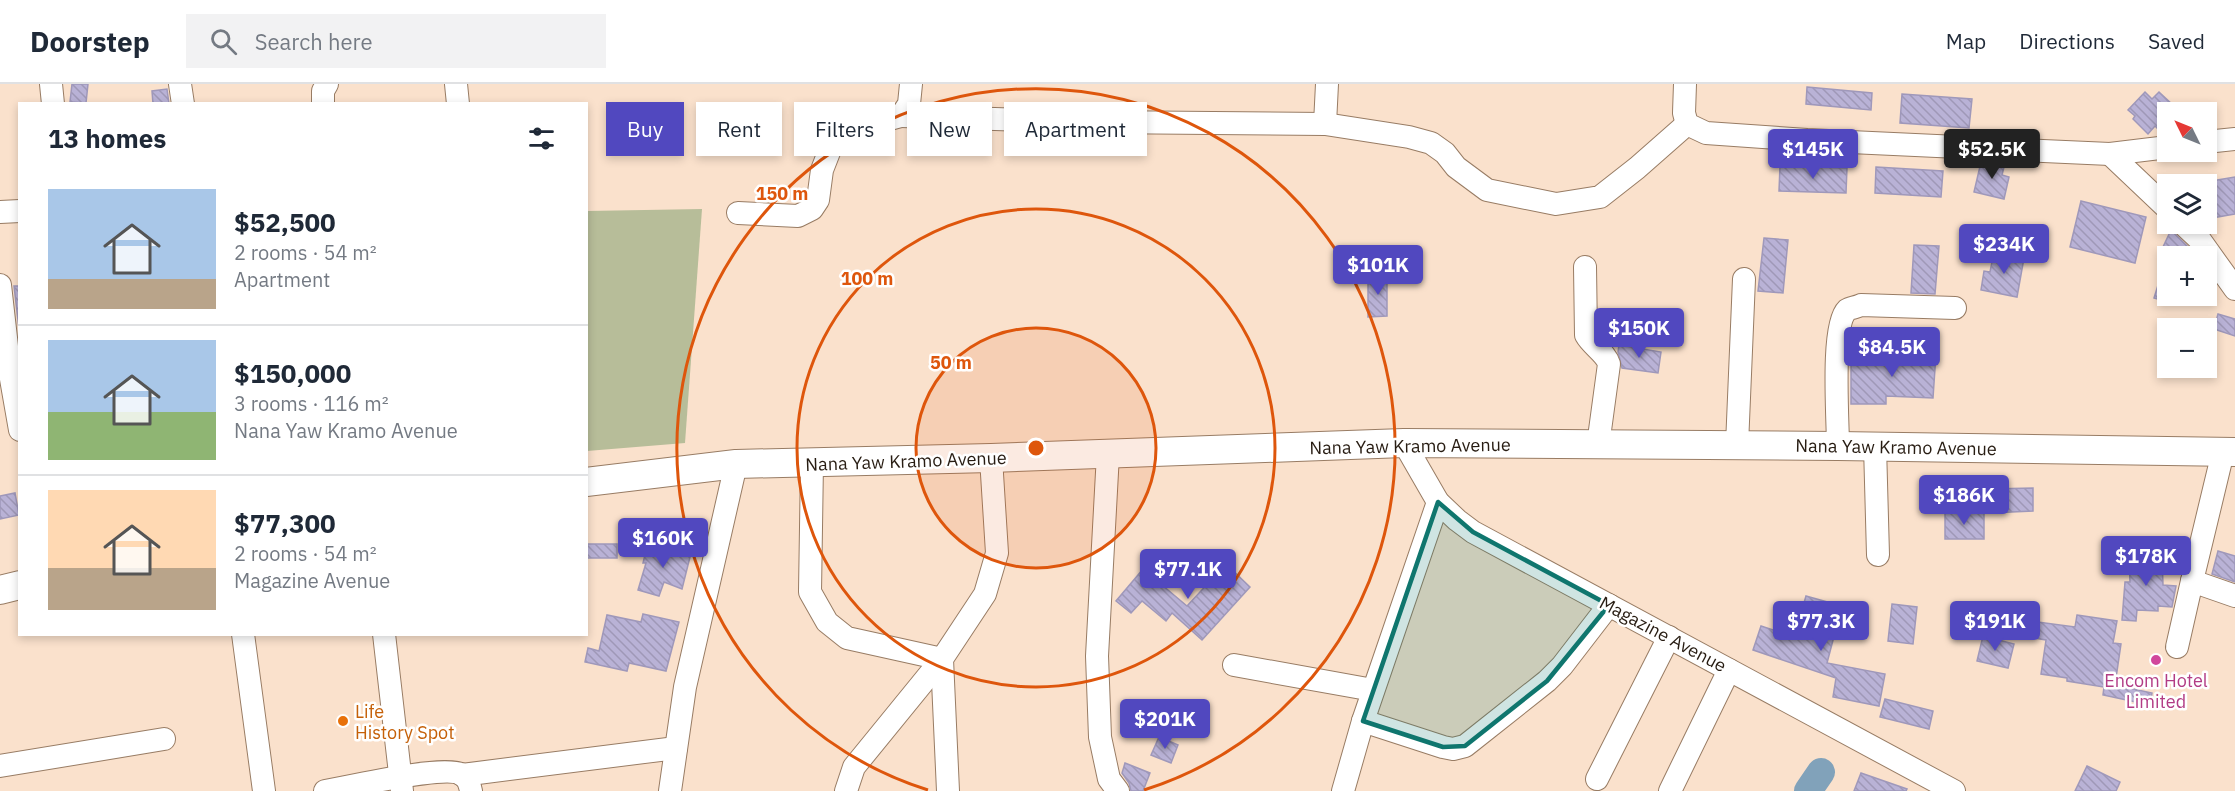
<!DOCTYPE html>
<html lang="en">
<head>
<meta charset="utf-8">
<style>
  :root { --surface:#fff; --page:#f2f2f3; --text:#1f2937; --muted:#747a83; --line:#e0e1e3; --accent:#5148bf }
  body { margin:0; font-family:"IBM Plex Sans",sans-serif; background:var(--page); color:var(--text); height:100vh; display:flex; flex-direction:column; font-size:22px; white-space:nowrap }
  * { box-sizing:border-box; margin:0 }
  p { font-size:20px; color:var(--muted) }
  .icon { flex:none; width:33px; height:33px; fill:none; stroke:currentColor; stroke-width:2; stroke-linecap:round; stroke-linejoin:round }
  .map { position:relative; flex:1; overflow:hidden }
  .side { position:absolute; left:18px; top:18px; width:570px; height:534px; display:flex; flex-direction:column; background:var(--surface); border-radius:0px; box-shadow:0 3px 9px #0003 }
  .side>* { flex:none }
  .banner { position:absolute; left:606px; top:18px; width:570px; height:54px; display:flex; gap:12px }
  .needle { width:39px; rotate:313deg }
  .fabs { position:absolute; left:2157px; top:18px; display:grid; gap:12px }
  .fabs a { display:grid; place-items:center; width:60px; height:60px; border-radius:0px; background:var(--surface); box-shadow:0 3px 9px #0003; font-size:30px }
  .price { position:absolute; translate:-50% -51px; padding:0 14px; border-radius:6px; background:var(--accent); color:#fff; font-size:20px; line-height:39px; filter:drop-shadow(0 2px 3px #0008) }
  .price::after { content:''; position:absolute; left:50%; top:36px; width:18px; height:14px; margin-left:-9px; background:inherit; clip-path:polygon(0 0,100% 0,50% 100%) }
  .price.on { background:#222; color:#fff }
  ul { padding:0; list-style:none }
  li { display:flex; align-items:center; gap:18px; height:150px; padding:0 30px }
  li+li { border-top:2px solid var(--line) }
  li span { display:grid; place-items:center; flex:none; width:168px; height:120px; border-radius:0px; color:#555 }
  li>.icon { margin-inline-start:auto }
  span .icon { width:72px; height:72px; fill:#fffc; stroke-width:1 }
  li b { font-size:26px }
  h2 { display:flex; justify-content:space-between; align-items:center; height:72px; padding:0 30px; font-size:26px }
  .tag { padding:0 21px; border-radius:0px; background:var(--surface); box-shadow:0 3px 9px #0003; font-size:21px; line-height:54px }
  .tag.on { background:var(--accent); color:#fff }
  header { display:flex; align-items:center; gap:36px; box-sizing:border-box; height:84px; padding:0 30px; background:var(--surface); border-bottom:2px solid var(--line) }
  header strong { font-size:28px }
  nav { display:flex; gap:33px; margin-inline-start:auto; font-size:21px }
  .search { width:420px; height:54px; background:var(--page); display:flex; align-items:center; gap:15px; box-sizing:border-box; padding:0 21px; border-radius:0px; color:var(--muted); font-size:22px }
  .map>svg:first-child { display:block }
  .grass { fill:#b7bd99 }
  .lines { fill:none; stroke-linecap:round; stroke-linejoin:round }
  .river { stroke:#81a2ba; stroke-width:28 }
  .building { fill:url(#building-back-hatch); stroke:#9f98ba; stroke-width:1.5 }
  .minor-casing { stroke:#987c64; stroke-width:24 }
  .major-casing { stroke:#987c64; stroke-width:30 }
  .minor { stroke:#fff; stroke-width:22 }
  .major { stroke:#fff; stroke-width:28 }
  .marked { fill:#0f766e; fill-opacity:0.2; stroke:#0f766e; stroke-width:4.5; stroke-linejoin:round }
  .ring { fill:none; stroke:#de560c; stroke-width:3 }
  .hotel-dot { fill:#d1479c; stroke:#fff; stroke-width:2 }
  .food-dot { fill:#e8710a; stroke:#fff; stroke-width:2 }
  .labels { text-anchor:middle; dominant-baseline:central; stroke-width:5; stroke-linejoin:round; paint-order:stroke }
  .street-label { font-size:18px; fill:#271c12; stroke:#fff }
  .hotel-label { font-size:18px; fill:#b23c85; stroke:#fff }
  .food-label { font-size:18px; fill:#c56008; stroke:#fff; text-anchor:start }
  .centre { fill:#de560c; stroke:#fff; stroke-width:3 }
  .ring-label { font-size:18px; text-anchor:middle; font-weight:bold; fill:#de560c; stroke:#fff; stroke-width:5; stroke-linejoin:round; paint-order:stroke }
</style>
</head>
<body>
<header>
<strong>Doorstep</strong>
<div class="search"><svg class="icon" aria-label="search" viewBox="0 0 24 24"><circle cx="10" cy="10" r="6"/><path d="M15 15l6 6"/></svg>Search here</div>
<nav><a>Map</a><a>Directions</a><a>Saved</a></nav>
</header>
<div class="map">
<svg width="2235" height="707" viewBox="0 0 2235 707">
  <defs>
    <pattern id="building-back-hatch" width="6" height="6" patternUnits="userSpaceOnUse" patternTransform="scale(1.5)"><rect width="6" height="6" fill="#b9b2d6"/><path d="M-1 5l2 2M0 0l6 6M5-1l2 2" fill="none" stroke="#9f98b7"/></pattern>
  </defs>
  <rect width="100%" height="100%" fill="#fae1cc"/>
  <polygon class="grass" points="702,125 685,359 587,367 587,127"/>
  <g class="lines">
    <polyline class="river" points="1808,707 1821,688"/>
  </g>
  <g class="building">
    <polygon points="72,0 88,0 86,19 70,18"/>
    <polygon points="1807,3 1872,9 1871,26 1806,20"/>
    <polygon points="167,5 169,20 153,20 152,7"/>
    <polygon points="2145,8 2152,15 2159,8 2174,22 2168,28 2168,50 2163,50 2155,42 2148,50 2133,35 2135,32 2128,26"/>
    <polygon points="1902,10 1972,15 1969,44 1900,39"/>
    <polygon points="1981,78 2005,79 2002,91 2009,93 2004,115 1974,108"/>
    <polygon points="1780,82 1847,84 1846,109 1779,107"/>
    <polygon points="1876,83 1943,87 1941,113 1875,109"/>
    <polygon points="2235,93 2235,130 2206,135 2206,98"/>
    <polygon points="2081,117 2146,133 2135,179 2070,163"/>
    <polygon points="2171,146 2190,165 2186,172 2167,172 2169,166 2163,163"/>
    <polygon points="1764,154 1788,156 1783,209 1758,207"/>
    <polygon points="1914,161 1939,162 1935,210 1911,209"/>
    <polygon points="1994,168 2024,174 2017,213 1981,206 1984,187 1990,188"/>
    <polygon points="2165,179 2168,180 2168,218 2154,214"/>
    <polygon points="1387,191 1387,232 1368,233 1368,192"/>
    <polygon points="14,202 20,202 20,253"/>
    <polygon points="2218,230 2235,235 2235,252 2214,245"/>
    <polygon points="1619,261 1661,268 1658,289 1622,284 1618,268"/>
    <polygon points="1901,268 1936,270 1933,314 1886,312 1886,320 1851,320 1851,272 1900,275"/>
    <polygon points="2033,404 2033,427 1990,429 1989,405"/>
    <polygon points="15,409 19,431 0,435 0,412"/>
    <rect x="1945" y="429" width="39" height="26"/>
    <polygon points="648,459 691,469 682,505 664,498 659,512 638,506 646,479 643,479"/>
    <rect x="586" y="460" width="31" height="14"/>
    <polygon points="2218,467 2235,472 2235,498 2212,490"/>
    <polygon points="2162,472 2163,501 2176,502 2172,523 2158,522 2158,527 2137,526 2136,537 2122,536 2125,498 2130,498 2129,473"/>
    <polygon points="1226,480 1250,503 1202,556 1172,529 1166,537 1142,517 1131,529 1116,517 1143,485 1187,522"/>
    <polygon points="1806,512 1842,522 1827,579 1885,590 1879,622 1833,613 1836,594 1753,566 1761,542 1794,553"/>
    <polygon points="1892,520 1917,523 1913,560 1888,557"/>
    <polygon points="643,530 679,538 666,587 629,579 627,587 585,578 588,564 599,567 607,531 641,538"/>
    <polygon points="2077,531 2117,537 2113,559 2121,560 2115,601 2152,609 2150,621 2103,611 2104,603 2067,597 2067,594 2041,590 2046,556 2020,552 2023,536 2075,543"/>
    <polygon points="1983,552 2014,560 2008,584 1977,577"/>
    <polygon points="1885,615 1933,627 1929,645 1880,633"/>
    <polygon points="1159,653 1178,661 1171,679 1151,671"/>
    <polygon points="1125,679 1150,689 1143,707 1131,707 1129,699 1122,689"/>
    <polygon points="2087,682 2120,698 2116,707 2075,707"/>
    <polygon points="1861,689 1907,705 1906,707 1854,707"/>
  </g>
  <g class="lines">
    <g class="minor-casing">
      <g id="minor">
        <polyline points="51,0 53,20"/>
        <polyline points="180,0 183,20"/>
        <polyline points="456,0 458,20"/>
        <polyline points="1685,0 1684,29 1687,40 1706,49 1807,56 2110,70 2168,63"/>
        <polyline points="323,20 323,7 327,0"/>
        <polyline points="901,32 1094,38 1325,40 1409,53 1431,59 1445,69 1456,83 1487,106 1556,120 1600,113 1637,84 1687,40"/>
        <polyline points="1325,40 1327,0"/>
        <polyline points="2206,58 2235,55"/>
        <polyline points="2110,70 2168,125"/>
        <polyline points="0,128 20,127"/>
        <polyline points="738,129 798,132 812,125 818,116 822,86 831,63 843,48 901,32 909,20 911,0"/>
        <polyline points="2183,140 2200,156 2235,205"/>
        <path d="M1585 183 1586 251C1592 262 1606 269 1609 280L1598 361"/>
        <polyline points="0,201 10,289 20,346"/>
        <polyline points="1404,359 1438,418 1457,436 1473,448 1954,707"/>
        <polyline points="1737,361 1744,195"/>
        <path d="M1838 362C1838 337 1831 241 1847 226 1850 224 1857 223 1861 221L1955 224"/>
        <polyline points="1875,362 1878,471"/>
        <polyline points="2223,368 2192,497 2235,512"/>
        <polyline points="1108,370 1097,572 1100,653 1109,695 1118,707"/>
        <polyline points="812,379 810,508 827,538 847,554 942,575 854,683 846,707"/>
        <polyline points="243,550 264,707"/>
        <polyline points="384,550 402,707"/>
        <polyline points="2177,563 2192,497"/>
        <polyline points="1234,581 1373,606"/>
        <polyline points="1363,637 1443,663 1453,665 1465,662 1547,597 1562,582 1609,521"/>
        <polyline points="0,682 164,655"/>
        <polyline points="462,691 676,664"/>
        <polyline points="1597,695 1669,553"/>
        <path d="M325 707C348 703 447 680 463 691 468 695 470 701 471 707"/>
        <polyline points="670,707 685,603 736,380"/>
        <polyline points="948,707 942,575 985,510 997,469 991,374"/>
        <polyline points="1343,707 1363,637 1438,418"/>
        <polyline points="1670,707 1729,586"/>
      </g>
    </g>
    <g class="major-casing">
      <g id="major">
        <polyline points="586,398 736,380 991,374 1404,359 1838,362 2235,368"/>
        <polyline points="0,506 20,501"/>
      </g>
    </g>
    <use href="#minor" class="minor"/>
    <use href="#major" class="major"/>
  </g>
  <path class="marked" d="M1438 418 1473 448 1609 521 1547 597 1465 662 1443 663 1363 637Z"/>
  <circle cx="1036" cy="364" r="120" fill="#de560c" fill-opacity=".12"/>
  <g class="ring">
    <circle cx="1036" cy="364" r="120"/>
    <circle cx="1036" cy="364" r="239"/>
    <path d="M928 706A359 359 0 1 1 1144 706"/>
  </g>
  <circle class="hotel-dot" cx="2156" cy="576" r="6"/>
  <circle class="food-dot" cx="343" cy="637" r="6"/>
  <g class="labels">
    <g class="street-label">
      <text transform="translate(1410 362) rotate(-1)">Nana Yaw Kramo Avenue</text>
      <text transform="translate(1896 363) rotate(1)">Nana Yaw Kramo Avenue</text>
      <text transform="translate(906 377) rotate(-2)">Nana Yaw Kramo Avenue</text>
      <text transform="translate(1663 550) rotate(28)">Magazine Avenue</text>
    </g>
    <g class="hotel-label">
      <text x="2156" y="596">Encom Hotel<tspan x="2156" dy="21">Limited</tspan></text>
    </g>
    <g class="food-label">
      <text x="355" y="627">Life<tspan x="355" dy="21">History Spot</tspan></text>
    </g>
  </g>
  <circle cx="1036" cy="364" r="9" class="centre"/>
  <g class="ring-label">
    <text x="782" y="116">150 m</text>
    <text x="867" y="201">100 m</text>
    <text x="951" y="285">50 m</text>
  </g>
</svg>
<div class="fabs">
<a><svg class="needle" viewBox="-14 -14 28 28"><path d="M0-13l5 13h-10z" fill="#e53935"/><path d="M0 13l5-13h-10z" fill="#747a83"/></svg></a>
<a><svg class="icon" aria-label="layers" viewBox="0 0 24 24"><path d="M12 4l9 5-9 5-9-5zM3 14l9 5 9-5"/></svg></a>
<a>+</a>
<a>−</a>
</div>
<b class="price" style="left:1813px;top:96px">$145K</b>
<b class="price on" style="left:1992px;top:96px">$52.5K</b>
<b class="price" style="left:2004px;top:191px">$234K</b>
<b class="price" style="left:1378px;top:212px">$101K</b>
<b class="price" style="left:1639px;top:275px">$150K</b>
<b class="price" style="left:1892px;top:294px">$84.5K</b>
<b class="price" style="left:1964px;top:442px">$186K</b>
<b class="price" style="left:663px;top:485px">$160K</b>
<b class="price" style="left:2146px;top:503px">$178K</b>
<b class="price" style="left:1188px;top:516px">$77.1K</b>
<b class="price" style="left:1821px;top:568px">$77.3K</b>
<b class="price" style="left:1995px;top:568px">$191K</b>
<b class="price" style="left:1165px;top:666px">$201K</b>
<div class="banner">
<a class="tag on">Buy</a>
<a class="tag">Rent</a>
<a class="tag">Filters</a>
<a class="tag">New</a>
<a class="tag">Apartment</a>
</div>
<section class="side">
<h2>13 homes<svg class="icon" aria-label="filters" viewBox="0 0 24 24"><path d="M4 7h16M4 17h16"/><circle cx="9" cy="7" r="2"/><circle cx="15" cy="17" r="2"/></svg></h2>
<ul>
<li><span style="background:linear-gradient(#a9c7e8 75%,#b9a48a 0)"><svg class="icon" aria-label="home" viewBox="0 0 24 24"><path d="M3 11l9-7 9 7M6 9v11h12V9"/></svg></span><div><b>$52,500</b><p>2 rooms · 54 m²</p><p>Apartment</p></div></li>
<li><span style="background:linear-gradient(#a9c7e8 60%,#8fb573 0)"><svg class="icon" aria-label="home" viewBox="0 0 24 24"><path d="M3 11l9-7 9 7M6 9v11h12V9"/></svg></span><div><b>$150,000</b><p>3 rooms · 116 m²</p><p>Nana Yaw Kramo Avenue</p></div></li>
<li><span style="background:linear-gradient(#ffd9b3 65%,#b9a48a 0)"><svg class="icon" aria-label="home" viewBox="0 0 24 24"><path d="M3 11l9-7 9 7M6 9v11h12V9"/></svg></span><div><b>$77,300</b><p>2 rooms · 54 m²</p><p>Magazine Avenue</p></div></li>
</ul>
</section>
</div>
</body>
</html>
